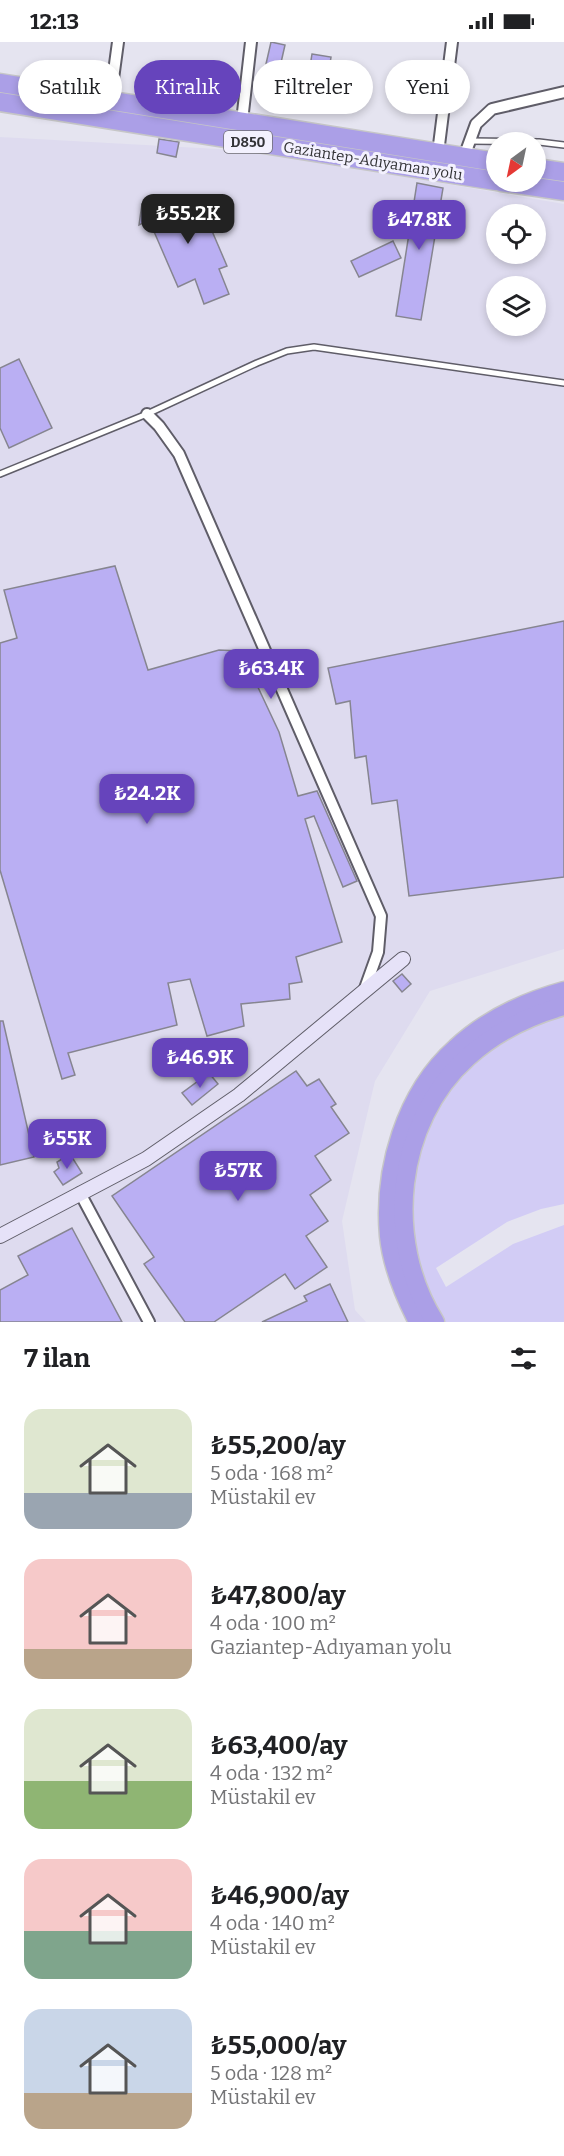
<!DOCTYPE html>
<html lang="tr">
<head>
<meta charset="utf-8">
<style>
  :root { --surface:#fff; --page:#f6f6f6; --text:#202124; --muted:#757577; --accent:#6644bc }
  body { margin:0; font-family:Bitter,serif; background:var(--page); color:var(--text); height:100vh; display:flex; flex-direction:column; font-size:22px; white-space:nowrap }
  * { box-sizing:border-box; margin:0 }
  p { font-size:20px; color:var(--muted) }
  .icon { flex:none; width:33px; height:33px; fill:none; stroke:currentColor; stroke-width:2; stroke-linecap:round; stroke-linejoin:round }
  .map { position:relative; height:1280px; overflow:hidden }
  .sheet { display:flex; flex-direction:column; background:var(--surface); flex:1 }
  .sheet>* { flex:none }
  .banner { position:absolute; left:18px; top:18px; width:528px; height:54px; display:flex; gap:12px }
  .needle { width:39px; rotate:213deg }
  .controls { position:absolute; left:486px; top:90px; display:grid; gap:12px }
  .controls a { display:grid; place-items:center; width:60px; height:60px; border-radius:50%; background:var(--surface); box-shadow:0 3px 9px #0003; font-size:30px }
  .price { position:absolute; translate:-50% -51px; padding:0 14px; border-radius:12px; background:var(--accent); color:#fff; font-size:20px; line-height:39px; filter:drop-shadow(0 2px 3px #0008) }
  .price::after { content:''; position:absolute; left:50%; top:36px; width:18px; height:14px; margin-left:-9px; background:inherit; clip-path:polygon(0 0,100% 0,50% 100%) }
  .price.on { background:#222; color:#fff }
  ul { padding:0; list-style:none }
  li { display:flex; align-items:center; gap:18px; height:150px; padding:0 24px }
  li span { display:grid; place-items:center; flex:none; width:168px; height:120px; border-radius:18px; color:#555 }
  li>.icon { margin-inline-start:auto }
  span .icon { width:72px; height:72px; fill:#fffc; stroke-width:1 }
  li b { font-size:26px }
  h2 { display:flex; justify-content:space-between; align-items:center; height:72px; padding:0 24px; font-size:26px }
  .tag { padding:0 21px; border-radius:27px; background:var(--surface); box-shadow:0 3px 9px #0003; font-size:21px; line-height:54px }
  .tag.on { background:var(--accent); color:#fff }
  .status { display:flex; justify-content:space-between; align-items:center; height:42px; padding:0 30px; background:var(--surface); direction:ltr }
  .status svg { height:16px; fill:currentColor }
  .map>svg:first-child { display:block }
  .built { fill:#dedbef; fill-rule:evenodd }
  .green { fill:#d2ccf5 }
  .building { fill:#baaff3; stroke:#868590; stroke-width:1.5 }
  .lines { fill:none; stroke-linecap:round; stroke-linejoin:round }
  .lane-casing { stroke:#5f5d68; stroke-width:8 }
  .street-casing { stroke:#5f5d68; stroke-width:14 }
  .secondary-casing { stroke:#5f5d68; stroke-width:16 }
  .highway-casing { stroke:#c6c6c7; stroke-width:21 }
  .lane { stroke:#fff; stroke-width:5 }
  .street { stroke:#fff; stroke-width:10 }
  .secondary { stroke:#e6e2f8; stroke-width:14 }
  .highway { stroke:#ab9fe7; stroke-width:18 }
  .labels { text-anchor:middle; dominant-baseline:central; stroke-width:6; stroke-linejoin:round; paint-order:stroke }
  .shield { fill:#f3f1fe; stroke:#6d6c73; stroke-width:1.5 }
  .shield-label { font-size:14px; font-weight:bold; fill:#333337 }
  .street-label { font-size:15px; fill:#333337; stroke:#f3f1fe }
</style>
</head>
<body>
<div class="status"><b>12:13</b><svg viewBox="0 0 49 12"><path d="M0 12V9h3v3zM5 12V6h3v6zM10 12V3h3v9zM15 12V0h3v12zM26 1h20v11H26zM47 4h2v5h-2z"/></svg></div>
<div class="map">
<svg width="564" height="1280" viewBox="0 0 564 1280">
  <rect width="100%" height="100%" fill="#e5e4f0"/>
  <path class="built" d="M0 95 254 109 564 162V907L430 949 375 1039 342 1179 355 1268 366 1280H0ZM496 172H536V212H496ZM496 244H536V284H496Z"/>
  <path class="green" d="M564 972V1162L541 1167 507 1180 436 1226 446 1245 513 1202 564 1183V1280H443C436 1264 425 1248 419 1231 395 1166 420 1062 476 1018 490 1007 506 996 521 988 534 981 550 977 564 972Z"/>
  <g class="building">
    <polygon points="271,0 285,3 280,25 266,22"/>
    <polygon points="312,12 331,15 328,34 309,31"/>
    <polygon points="159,97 179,100 176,115 157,111"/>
    <polygon points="417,141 443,146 421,278 396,274"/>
    <polygon points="197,154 227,224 219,227 229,252 204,262 195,237 178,245 149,178 139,183 142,162 159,155 163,168"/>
    <polygon points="393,199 401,216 359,235 351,219"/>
    <polygon points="19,317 52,386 9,406 0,386 0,326"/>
    <polygon points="115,524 148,628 219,608 241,609 279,690 298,754 317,749 357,839 343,845 314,774 305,777 342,900 296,915 302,940 289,942 290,957 241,962 244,984 207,994 190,937 168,941 177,983 68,1011 75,1033 62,1037 0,828 0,601 17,596 4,548"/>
    <polygon points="564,579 564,835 409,854 397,758 372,762 366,714 355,716 350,659 336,662 328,626"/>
    <polygon points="402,932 411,942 402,950 393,939"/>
    <polygon points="0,979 3,979 34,1115 0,1123"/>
    <polygon points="296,1029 307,1044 319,1037 336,1062 331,1065 349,1091 315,1114 331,1138 310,1153 328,1179 306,1194 327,1225 295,1247 285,1232 214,1280 185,1280 144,1222 154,1215 112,1154"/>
    <polygon points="209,1031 218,1042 192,1063 182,1051"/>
    <polygon points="70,1112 82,1131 63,1143 54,1130 59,1126 57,1120"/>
    <polygon points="72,1186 122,1280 0,1280 0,1248 28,1233 18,1214"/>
    <polygon points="330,1242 348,1280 262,1280 307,1259 304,1254"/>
  </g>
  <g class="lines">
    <g class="lane-casing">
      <g id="lane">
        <polyline points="470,99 539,100 564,103"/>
        <polyline points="0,432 147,372 257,321 287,309 314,305 564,341"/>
      </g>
    </g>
    <g class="street-casing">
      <g id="street">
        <polyline points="110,59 118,0"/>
        <polyline points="242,79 251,0"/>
        <polyline points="438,111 452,0"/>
        <polyline points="464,115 476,82 492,67 564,50"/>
        <polyline points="147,372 159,384 179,412 381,874 378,910 364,949"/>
        <polyline points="80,1151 149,1280"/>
      </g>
    </g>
    <g class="secondary-casing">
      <polyline id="secondary" points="0,1194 146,1117 239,1053 403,917"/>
    </g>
    <g class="highway-casing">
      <g id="highway">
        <polyline points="0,41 496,120"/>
        <polyline points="0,60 496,139"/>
        <polyline points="536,126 564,130"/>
        <polyline points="501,140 564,149"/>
        <path d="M418 1280C404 1253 392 1224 389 1194 383 1128 405 1051 456 1006 486 978 524 960 564 949"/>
        <path d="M435 1280C384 1199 395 1080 468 1015 496 990 528 974 564 964"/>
      </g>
    </g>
    <use href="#lane" class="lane"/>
    <use href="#street" class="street"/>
    <use href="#secondary" class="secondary"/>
    <use href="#highway" class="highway"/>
  </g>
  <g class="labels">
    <rect class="shield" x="224" y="89" width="48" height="22" rx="4.5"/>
    <g class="shield-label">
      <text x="248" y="100">D850</text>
    </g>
    <g class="street-label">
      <text transform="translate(373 119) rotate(9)">Gaziantep-Adıyaman yolu</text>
    </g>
  </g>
</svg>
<div class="controls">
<a><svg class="needle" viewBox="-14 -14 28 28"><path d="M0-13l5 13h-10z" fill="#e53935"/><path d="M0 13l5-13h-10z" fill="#757577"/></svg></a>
<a><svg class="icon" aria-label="locate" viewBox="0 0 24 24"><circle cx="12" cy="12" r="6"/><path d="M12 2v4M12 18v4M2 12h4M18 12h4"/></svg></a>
<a><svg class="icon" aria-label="layers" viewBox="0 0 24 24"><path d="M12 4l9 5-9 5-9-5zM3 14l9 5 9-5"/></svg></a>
</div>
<b class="price on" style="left:188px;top:203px">₺55.2K</b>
<b class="price" style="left:419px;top:209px">₺47.8K</b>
<b class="price" style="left:271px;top:658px">₺63.4K</b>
<b class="price" style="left:147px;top:783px">₺24.2K</b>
<b class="price" style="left:200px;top:1047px">₺46.9K</b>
<b class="price" style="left:67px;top:1128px">₺55K</b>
<b class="price" style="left:238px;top:1160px">₺57K</b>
<div class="banner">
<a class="tag">Satılık</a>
<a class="tag on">Kiralık</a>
<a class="tag">Filtreler</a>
<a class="tag">Yeni</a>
</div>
</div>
<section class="sheet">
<h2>7 ilan<svg class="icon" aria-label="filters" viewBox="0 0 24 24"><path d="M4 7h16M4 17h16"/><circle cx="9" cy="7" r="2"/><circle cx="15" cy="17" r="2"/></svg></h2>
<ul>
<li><span style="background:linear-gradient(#dfe7d0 70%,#9aa5b1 0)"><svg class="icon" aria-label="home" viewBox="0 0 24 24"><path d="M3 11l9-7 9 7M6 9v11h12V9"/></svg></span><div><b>₺55,200/ay</b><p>5 oda · 168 m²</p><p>Müstakil ev</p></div></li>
<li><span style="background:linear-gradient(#f6c9c9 75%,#b9a48a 0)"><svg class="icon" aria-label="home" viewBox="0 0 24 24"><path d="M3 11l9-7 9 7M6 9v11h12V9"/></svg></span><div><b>₺47,800/ay</b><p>4 oda · 100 m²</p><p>Gaziantep-Adıyaman yolu</p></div></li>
<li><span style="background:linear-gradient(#dfe7d0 60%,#8fb573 0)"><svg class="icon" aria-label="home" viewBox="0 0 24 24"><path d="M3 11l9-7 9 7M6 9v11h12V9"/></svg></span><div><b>₺63,400/ay</b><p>4 oda · 132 m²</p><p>Müstakil ev</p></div></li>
<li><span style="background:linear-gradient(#f6c9c9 60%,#7fa58c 0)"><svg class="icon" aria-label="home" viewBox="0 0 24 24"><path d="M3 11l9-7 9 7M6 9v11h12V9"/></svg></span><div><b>₺46,900/ay</b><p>4 oda · 140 m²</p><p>Müstakil ev</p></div></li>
<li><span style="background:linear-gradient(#c9d6e8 70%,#b9a48a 0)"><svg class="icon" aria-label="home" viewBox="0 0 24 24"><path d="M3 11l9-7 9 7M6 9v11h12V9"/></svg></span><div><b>₺55,000/ay</b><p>5 oda · 128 m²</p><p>Müstakil ev</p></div></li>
</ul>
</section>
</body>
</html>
